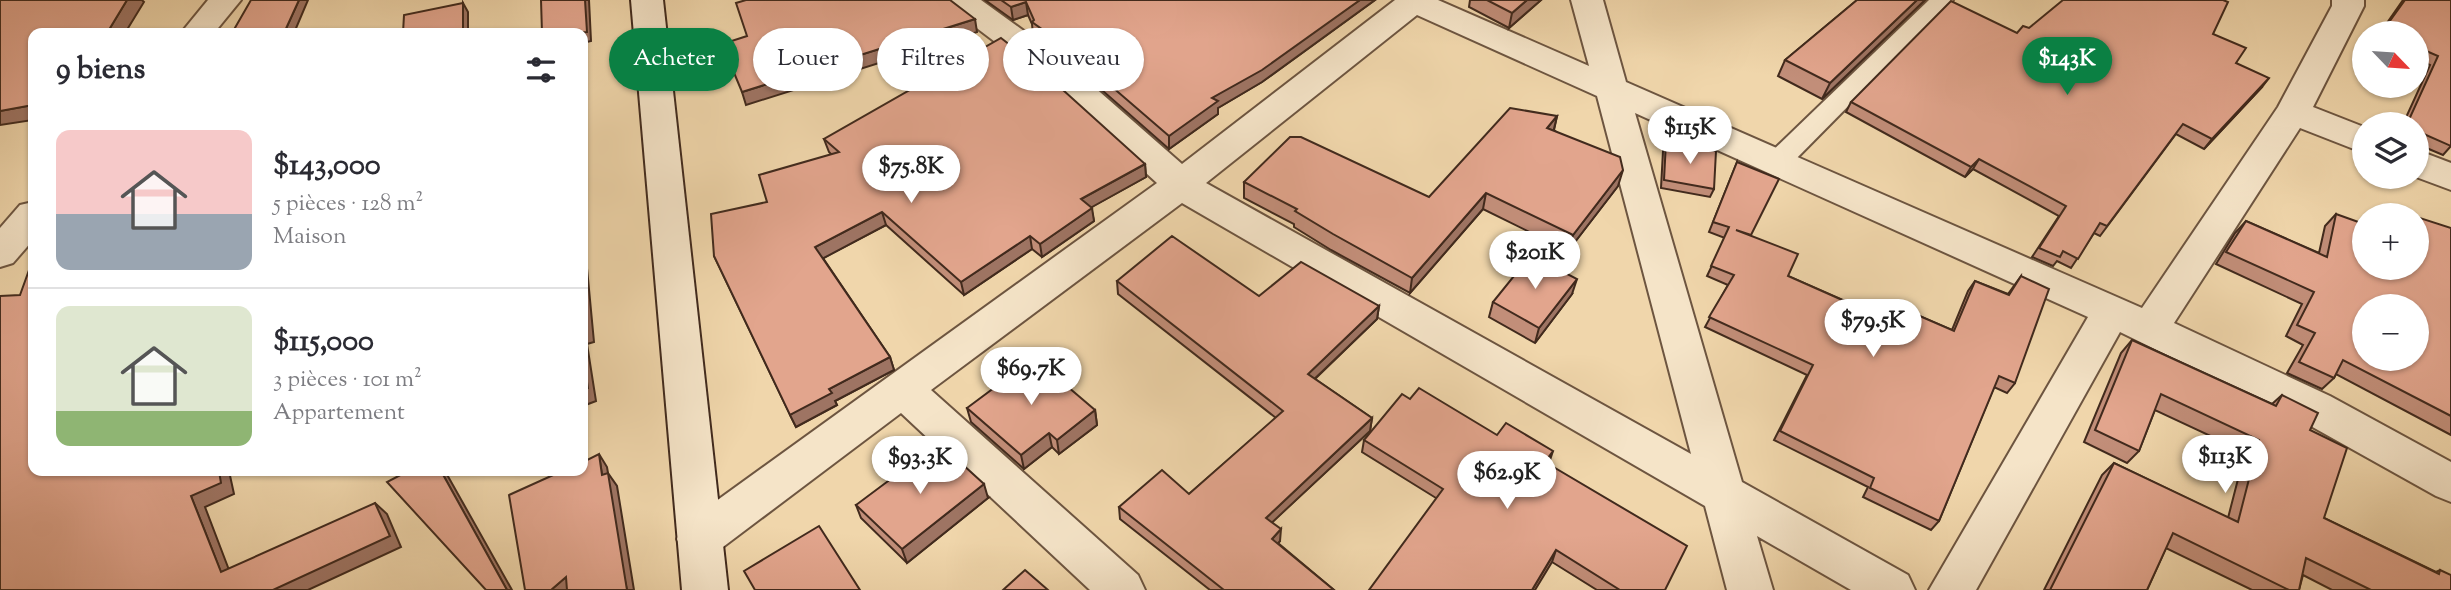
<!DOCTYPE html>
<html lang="fr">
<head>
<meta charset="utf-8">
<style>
  :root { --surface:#fff; --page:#f2f2f3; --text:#2b2b33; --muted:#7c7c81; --line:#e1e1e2; --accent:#0b8043 }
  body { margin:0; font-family:"Sorts Mill Goudy",serif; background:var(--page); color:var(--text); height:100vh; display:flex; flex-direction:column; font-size:26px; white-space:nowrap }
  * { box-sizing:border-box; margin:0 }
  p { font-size:23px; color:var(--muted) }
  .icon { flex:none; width:38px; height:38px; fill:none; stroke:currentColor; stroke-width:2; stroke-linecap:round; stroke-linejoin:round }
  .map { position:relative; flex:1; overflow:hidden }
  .drawer { position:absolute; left:28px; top:28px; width:560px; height:448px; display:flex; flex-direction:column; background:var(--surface); border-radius:14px; box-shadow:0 2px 5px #0004 }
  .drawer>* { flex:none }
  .banner { position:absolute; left:609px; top:28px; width:665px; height:63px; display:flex; gap:14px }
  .needle { width:46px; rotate:115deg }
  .tools { position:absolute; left:2352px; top:21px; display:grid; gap:14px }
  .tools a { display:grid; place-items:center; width:77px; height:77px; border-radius:50%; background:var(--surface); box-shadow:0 2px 5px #0004; font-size:35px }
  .price { position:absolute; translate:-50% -60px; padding:0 16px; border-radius:24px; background:#fff; color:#222; font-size:23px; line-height:46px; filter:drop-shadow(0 2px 4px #0008) }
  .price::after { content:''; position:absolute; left:50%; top:42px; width:21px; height:16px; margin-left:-10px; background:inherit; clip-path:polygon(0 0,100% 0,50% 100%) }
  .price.selected { background:var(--accent); color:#fff }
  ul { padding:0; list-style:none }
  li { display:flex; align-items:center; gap:21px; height:175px; padding:0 28px }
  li+li { border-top:2px solid var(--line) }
  li span { display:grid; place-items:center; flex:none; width:196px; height:140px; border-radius:14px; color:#555 }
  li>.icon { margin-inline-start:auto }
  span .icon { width:84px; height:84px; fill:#fffc; stroke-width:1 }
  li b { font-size:30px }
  h2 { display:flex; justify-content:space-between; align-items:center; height:84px; padding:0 28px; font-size:30px }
  .pill { padding:0 24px; border-radius:32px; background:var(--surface); box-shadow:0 2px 5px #0004; font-size:24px; line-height:63px }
  .pill.selected { background:var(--accent); color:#fff }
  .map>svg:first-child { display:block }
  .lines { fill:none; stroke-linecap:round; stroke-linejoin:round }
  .service-casing { stroke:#6d5540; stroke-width:4 }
  .minor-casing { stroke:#6d5540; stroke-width:4 }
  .secondary-casing { stroke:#412a1d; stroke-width:4 }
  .service { fill:#f5e4c8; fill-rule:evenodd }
  .minor { fill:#f5e4c8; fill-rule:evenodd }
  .secondary { fill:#f5e4c8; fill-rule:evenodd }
  .wall { fill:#c28e79; stroke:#412a1d; stroke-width:2 }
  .shaded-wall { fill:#9e7463; stroke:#412a1d; stroke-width:2 }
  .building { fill:#e2a58d; stroke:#412a1d; stroke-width:2; fill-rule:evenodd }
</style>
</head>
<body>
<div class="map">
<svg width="2451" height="590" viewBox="0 0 2451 590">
  <rect width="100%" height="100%" fill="#f0d6ab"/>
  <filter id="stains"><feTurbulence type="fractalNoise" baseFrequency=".00286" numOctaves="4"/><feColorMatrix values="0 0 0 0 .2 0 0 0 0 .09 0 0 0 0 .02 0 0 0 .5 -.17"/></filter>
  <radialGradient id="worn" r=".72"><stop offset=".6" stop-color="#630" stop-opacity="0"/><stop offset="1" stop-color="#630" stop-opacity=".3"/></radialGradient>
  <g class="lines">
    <g class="service-casing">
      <polygon id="service" points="1929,0 1953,0 1785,170 1776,172 1767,170 1763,163 1767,156"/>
    </g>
    <g class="minor-casing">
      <g id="minor">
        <polygon points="208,0 241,0 214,33 181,33"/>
        <path d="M944 0H981L1060 57 1182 164 1395 0H1438L1589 66 1571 0H1603L1626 82 2142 308 2278 107 2332 6V0H2364V6L2313 107 2364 127V153L2300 128 2174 323 2330 396 2451 462V502L2436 496 2300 420 2120 332 1976 590H1929L2088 317 1635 113 1742 482 1908 575 1915 590H1851L1757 536 1773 590H1727L1705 506 1182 203 931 390 1138 575 1145 590H1090L901 413 715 553 699 559 683 553 677 539 683 525 1157 183 1036 73 949 7ZM1417 15 1597 96 1691 454 1206 183Z"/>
        <polygon points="2417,150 2451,163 2451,190 2416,177"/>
        <polygon points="33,202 33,240 13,263 0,267 0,228 20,205"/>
      </g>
    </g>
    <g class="secondary-casing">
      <polygon id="secondary" points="631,0 663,0 728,590 682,590"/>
    </g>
    <use href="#service" class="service"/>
    <use href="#minor" class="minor"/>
    <use href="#secondary" class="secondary"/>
  </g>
  <g class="wall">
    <polygon points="985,0 1375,0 1262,82 1218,108 1218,114 1169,149 1062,55 1033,35 1032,24 1028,15 1013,20"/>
    <polygon points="1470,0 1541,0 1509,28 1469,7"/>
    <polygon points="1857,0 1925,0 1822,99 1778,76 1785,60"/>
    <polygon points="2403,0 2451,0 2451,146 2443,155 2417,144 2417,124 2403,124 2430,65 2417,59 2417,33 2380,33"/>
    <polygon points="2029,28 2213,34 2236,63 2262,87 2204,149 2176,134 2100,236 2094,233 2071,268 2057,261 2053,266 2032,257 2059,216 1973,169 1965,177 1846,112 1851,102"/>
    <polygon points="1557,116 1554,130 1618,186 1568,251 1483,209 1410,293 1331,250 1294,227 1294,224 1244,198 1244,182 1429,197"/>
    <polygon points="824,139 1145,164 1146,177 1091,207 1094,221 1042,257 1032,249 964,295 886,225 823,258 890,357 894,370 835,401 837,405 796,427 714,256 767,202 831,154 829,152"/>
    <polygon points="1666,142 1714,189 1710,197 1661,188 1663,151"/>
    <polygon points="1737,162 1751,236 1788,276 1877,315 1885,301 1952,330 1968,291 1975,281 2008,294 2021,276 2015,383 2007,393 1994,387 1939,521 1931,530 1863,497 1868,487 1774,440 1807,375 1705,327 1728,285 1707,276 1725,238 1709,232"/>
    <polygon points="2336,214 2364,268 2451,228 2451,435 2336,374 2334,378 2322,389 2287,373 2303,345 2286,336 2302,304 2216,264 2235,233 2246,221 2319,253 2325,226"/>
    <polygon points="1117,281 1259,296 1379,306 1377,319 1315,379 1372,418 1370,431 1272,522 1280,541 1278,543 1334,590 1210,590 1120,519 1119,507 1189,494 1276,418 1118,294"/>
    <polygon points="1572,294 1535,343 1489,317 1493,302"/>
    <polygon points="2132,340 2272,404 2282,395 2310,430 2324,518 2436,572 2440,570 2451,590 2332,590 2303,575 2299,590 2252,590 2166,548 2147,590 2044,590 2102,475 2114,463 2228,518 2245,452 2155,410 2139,451 2127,463 2084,442 2121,353"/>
    <polygon points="967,408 1095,410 1097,425 1059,454 1052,447 1024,469 971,422"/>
    <polygon points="1364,440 1548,464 1665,590 1597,590 1552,562 1436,498 1362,452"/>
    <polygon points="988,498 907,563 861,518 856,505"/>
  </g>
  <g class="shaded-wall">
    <polygon points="127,0 142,0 144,2 125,33 107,33"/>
    <polygon points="299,0 308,0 294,33 284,33"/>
    <polygon points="585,0 589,0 591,41 583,43"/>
    <polygon points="1360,0 1375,0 1262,82 1218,108 1218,114 1169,149 1169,136 1212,98"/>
    <polygon points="1527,0 1541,0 1509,28 1512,13"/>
    <polygon points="1917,0 1925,0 1822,99 1830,83"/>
    <polygon points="1026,2 1028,15 1013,20 1011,7"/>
    <polygon points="463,3 468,12 468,33 463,33"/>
    <polygon points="975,19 977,32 746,105 742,92"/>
    <polygon points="2269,78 2262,87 2204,149 2212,139"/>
    <polygon points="33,105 33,120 0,125 0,111"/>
    <polygon points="1557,116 1553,133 1547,128"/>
    <polygon points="1979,159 1973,169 1965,177 1971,167"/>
    <polygon points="1145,164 1146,177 1083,212 1081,199"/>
    <polygon points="1623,170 1618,186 1568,251 1573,235"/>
    <polygon points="1486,193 1483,209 1410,293 1412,278"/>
    <polygon points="1092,208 1094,221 1042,257 1040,244"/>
    <polygon points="882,212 886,225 820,260 815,247"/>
    <polygon points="583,226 594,342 587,344 596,401 583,406"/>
    <polygon points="1030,236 1032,249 964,295 961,282"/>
    <polygon points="1577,279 1572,294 1535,343 1539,328"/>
    <polygon points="1379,306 1377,319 1307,386 1308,374"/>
    <polygon points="890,357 894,370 835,401 837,405 796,427 790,415 829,389"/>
    <polygon points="1095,410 1097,425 1059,454 1057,440"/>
    <polygon points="1372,418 1370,431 1265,529 1266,518"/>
    <polygon points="1049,433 1052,447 1024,469 1021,455"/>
    <polygon points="1553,451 1549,463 1541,474 1545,462"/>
    <polygon points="599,454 607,467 608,473 617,486 634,590 627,590 602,475"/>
    <polygon points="219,471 229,471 234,494 205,507 234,583 221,572 191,496"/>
    <polygon points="441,471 445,471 512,590 507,590"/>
    <polygon points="984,484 988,498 907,563 902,549"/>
    <polygon points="375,503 387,514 401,547 308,590 273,590"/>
    <polygon points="1281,529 1280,541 1272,550 1272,539"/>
    <polygon points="1556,550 1552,562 1535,590 1532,590"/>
    <polygon points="566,577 575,590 551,590"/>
  </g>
  <g class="building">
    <polygon points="0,0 127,0 107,33 33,33 33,105 0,111"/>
    <polygon points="251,0 299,0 284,33 232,33"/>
    <polygon points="541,0 585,0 587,32 542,33"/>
    <polygon points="746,0 950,0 975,19 742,92 722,44 747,36 736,3"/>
    <polygon points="1001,0 1360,0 1262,70 1212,98 1218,101 1169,136 1060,42 1032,22 1034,20 1026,2 1011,7"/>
    <polygon points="1487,0 1527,0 1512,13"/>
    <polygon points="1857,0 1917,0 1830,83 1785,60"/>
    <polygon points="2063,0 2223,0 2228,2 2213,34 2246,48 2236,63 2269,78 2212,139 2183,124 2107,226 2100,223 2078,259 2063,251 2060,257 2039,248 2066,206 1979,159 1971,167 1851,102 1951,1 2017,33 2023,26 2029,28"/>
    <polygon points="2405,0 2451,0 2451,146 2417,131 2417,124 2407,124 2438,56 2417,47 2417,33 2405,33 2387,25"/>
    <polygon points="463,3 463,33 403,33 404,15"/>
    <polygon points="1001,38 1032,62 1145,164 1081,199 1092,208 1040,244 1030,236 961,282 882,212 815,247 890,357 829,389 832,393 790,415 714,256 711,214 767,202 759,175 839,152 824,139"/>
    <polygon points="1510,108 1557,116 1547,128 1620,157 1623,170 1573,235 1486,193 1412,278 1333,234 1295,211 1297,209 1244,182 1290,137 1301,137 1429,197"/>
    <polygon points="1666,142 1716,151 1714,189 1664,180"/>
    <polygon points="1737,162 1779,179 1751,235 1736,230 1798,254 1788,276 1878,316 1885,301 1954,331 1975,281 2009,295 2021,276 2049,289 2015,383 1999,376 1939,521 1870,488 1874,478 1780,431 1813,365 1709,317 1734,275 1711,266 1729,227 1713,222"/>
    <polygon points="2401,212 2412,215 2400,215"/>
    <path d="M2336 214 2364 224V268H2417V217L2451 228V416L2343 360 2334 378 2299 362 2315 333 2297 325 2314 292 2226 252 2246 221 2327 257ZM2364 306H2417V359H2364Z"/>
    <polygon points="1172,236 1259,296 1301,262 1379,306 1308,374 1372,418 1266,518 1281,529 1272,539 1334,590 1224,590 1119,507 1162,470 1189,494 1283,411 1117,281"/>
    <polygon points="1531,255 1577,279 1539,328 1493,302"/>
    <polygon points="33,259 33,471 219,471 221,483 191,496 221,572 375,503 390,536 273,590 0,590 0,296 20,295"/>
    <polygon points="583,296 586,329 583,330"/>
    <polygon points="2132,340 2276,406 2282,395 2318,413 2310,430 2347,448 2324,518 2439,574 2440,570 2451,575 2451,590 2371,590 2306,558 2299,590 2289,590 2173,533 2147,590 2050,590 2114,463 2238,522 2259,440 2161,394 2139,451 2095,430"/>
    <polygon points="583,357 588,388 583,390"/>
    <polygon points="1034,358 1095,410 1057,440 1049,433 1021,455 967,408"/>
    <polygon points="1419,388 1497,435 1506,423 1553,451 1545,462 1687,546 1665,590 1620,590 1556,550 1532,590 1369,590 1443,489 1364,440 1402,394 1410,399"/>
    <polygon points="939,443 984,484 902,549 856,505"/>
    <polygon points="599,454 602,475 608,473 627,590 567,590 566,577 551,590 525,590 509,495 562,471 583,471 583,462"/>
    <polygon points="408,471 441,471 507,590 486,590 387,482"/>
    <polygon points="819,526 860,590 755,590 744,571"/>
    <polygon points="1025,570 1048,590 1003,590"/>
  </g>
  <rect width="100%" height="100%" filter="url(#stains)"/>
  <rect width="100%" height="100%" fill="url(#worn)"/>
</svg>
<div class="tools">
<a><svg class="needle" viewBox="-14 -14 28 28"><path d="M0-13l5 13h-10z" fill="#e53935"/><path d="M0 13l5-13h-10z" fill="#7c7c81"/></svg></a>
<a><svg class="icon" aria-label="layers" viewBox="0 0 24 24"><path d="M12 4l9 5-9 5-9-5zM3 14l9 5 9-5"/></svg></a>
<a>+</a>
<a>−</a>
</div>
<b class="price selected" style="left:2067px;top:97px">$143K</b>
<b class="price" style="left:1690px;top:166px">$115K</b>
<b class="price" style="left:911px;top:205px">$75.8K</b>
<b class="price" style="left:1535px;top:291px">$201K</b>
<b class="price" style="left:1873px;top:359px">$79.5K</b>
<b class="price" style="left:1031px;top:407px">$69.7K</b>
<b class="price" style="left:2225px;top:495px">$113K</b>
<b class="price" style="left:920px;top:496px">$93.3K</b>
<b class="price" style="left:1507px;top:511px">$62.9K</b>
<div class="banner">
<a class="pill selected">Acheter</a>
<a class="pill">Louer</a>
<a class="pill">Filtres</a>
<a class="pill">Nouveau</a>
</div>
<section class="drawer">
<h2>9 biens<svg class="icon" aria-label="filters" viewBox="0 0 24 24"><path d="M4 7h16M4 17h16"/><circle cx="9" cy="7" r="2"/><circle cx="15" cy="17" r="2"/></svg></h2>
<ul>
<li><span style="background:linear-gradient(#f6c9c9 60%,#9aa5b1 0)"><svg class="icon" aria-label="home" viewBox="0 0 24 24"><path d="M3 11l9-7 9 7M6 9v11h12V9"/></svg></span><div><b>$143,000</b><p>5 pièces · 128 m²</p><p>Maison</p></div></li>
<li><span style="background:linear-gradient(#dfe7d0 75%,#8fb573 0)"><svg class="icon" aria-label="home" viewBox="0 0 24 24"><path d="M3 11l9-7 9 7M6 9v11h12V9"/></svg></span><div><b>$115,000</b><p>3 pièces · 101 m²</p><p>Appartement</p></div></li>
</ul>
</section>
</div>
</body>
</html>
